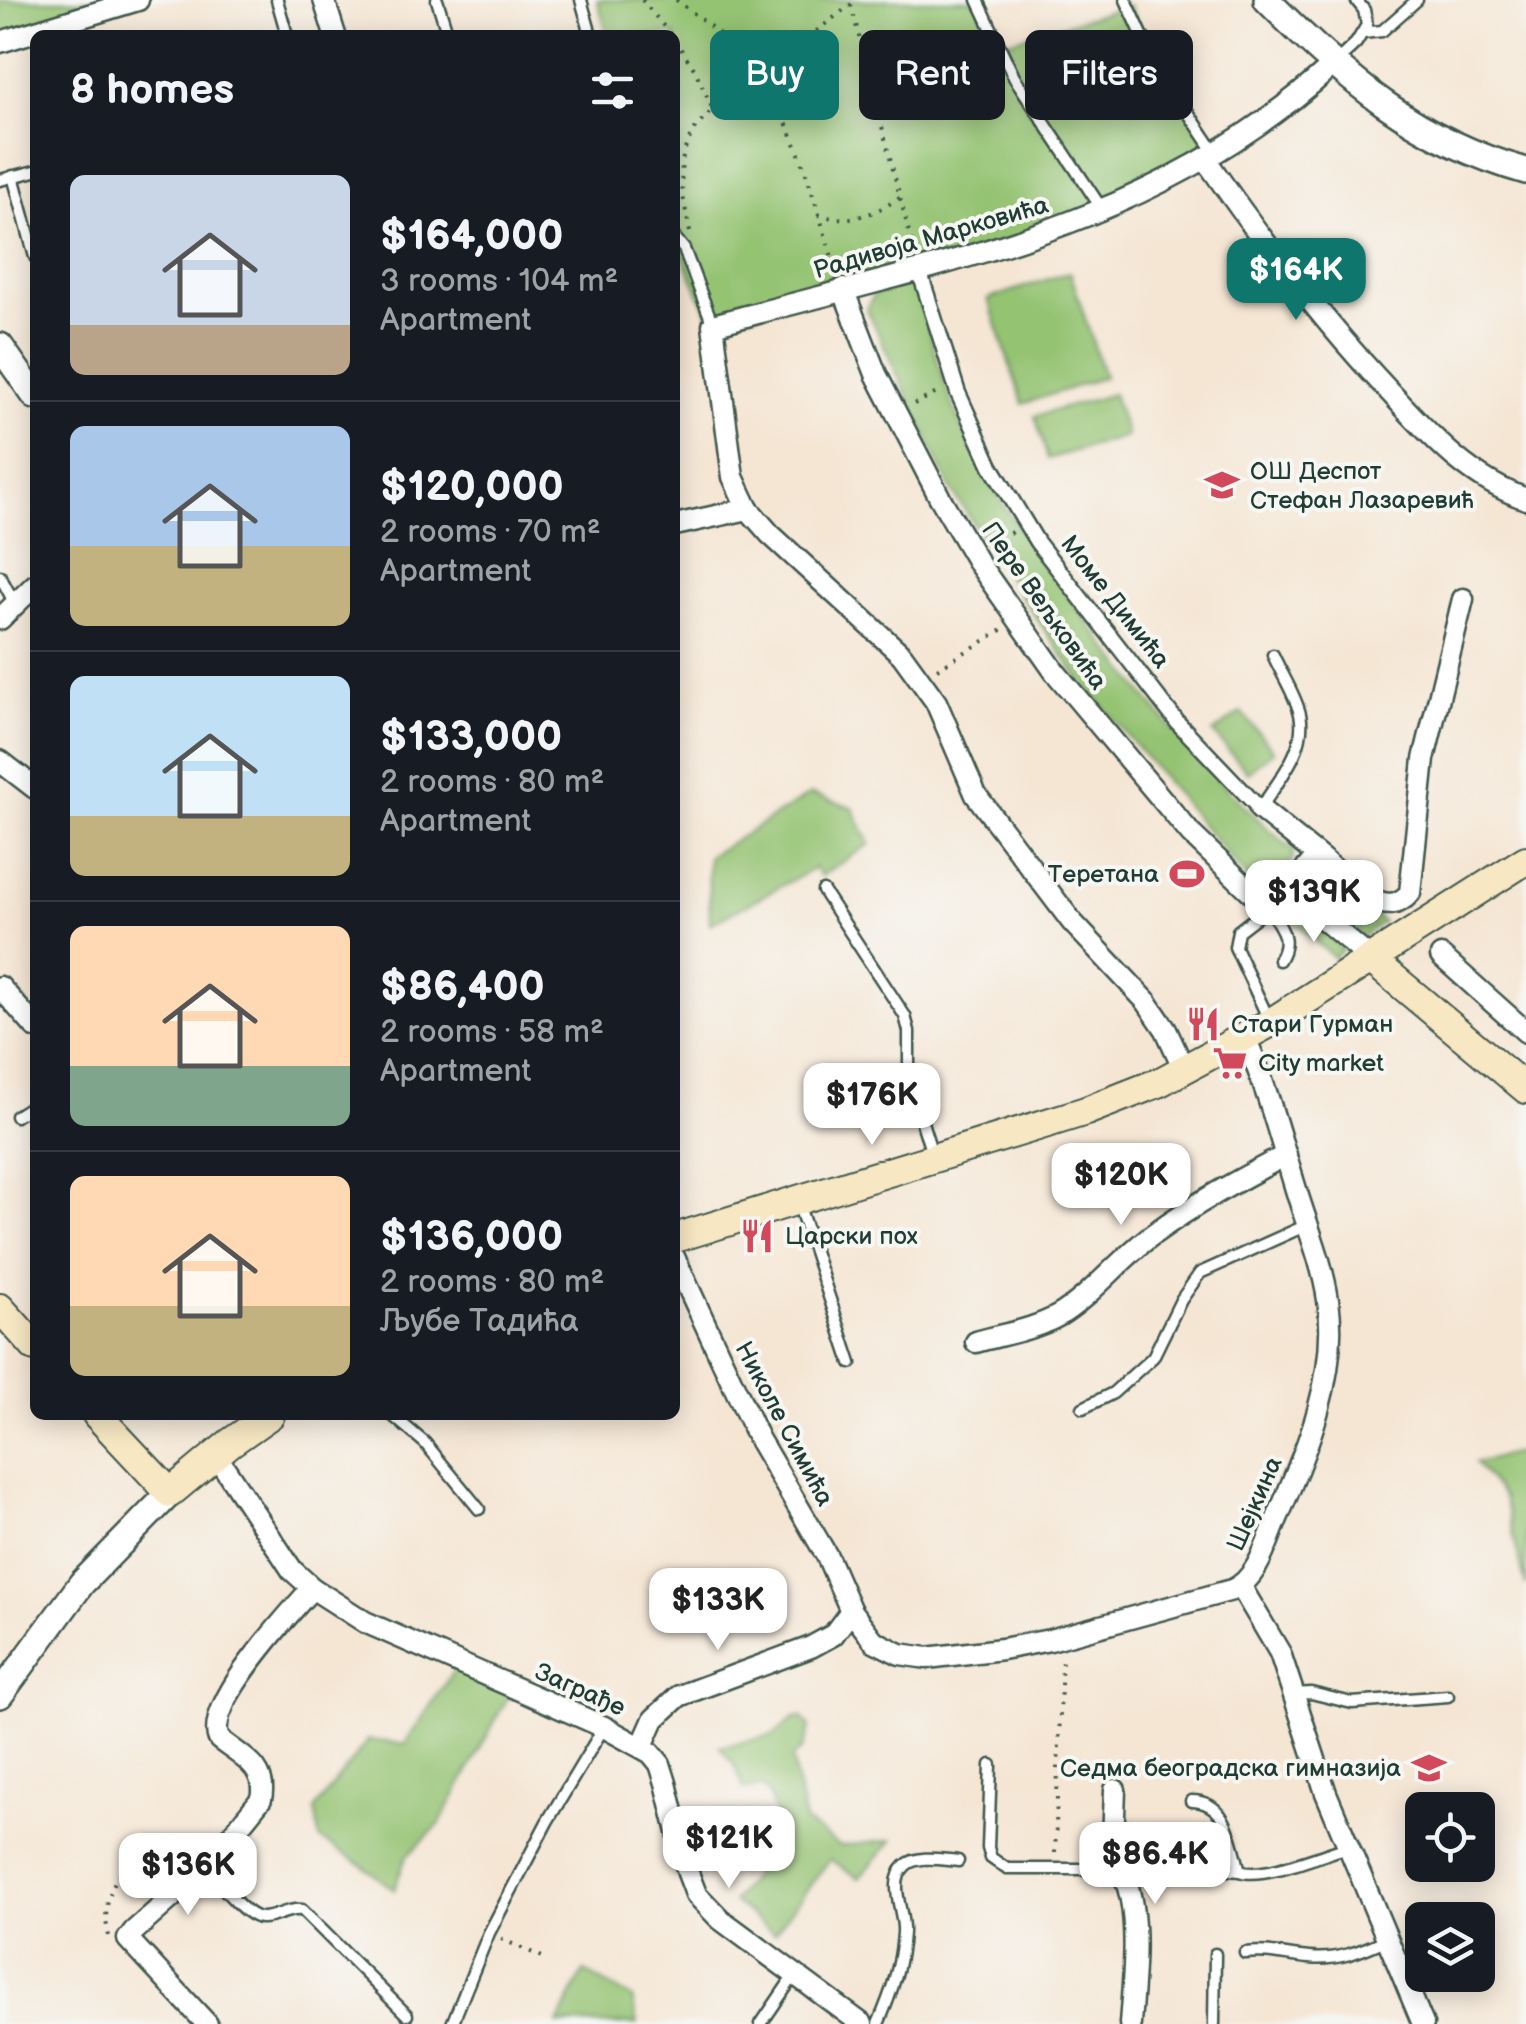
<!DOCTYPE html>
<html lang="en">
<head>
<meta charset="utf-8">
<style>
  :root { --surface:#171b24; --page:#242831; --text:#f1f3f6; --muted:#9ea1a6; --line:#363941; --accent:#0f766e }
  body { margin:0; font-family:"Balsamiq Sans",sans-serif; background:var(--page); color:var(--text); height:100vh; display:flex; flex-direction:column; font-size:38px; white-space:nowrap }
  * { box-sizing:border-box; margin:0 }
  p { font-size:32px; color:var(--muted) }
  .icon { flex:none; width:55px; height:55px; fill:none; stroke:currentColor; stroke-width:2; stroke-linecap:round; stroke-linejoin:round }
  .map { position:relative; flex:1; overflow:hidden }
  .details { position:absolute; left:30px; top:30px; width:650px; height:1390px; display:flex; flex-direction:column; background:var(--surface); border-radius:15px; box-shadow:0 5px 25px #0003 }
  .details>* { flex:none }
  .banner { position:absolute; left:710px; top:30px; width:665px; height:90px; display:flex; gap:20px }
  .controls { position:absolute; left:1405px; top:1792px; display:grid; gap:20px }
  .controls a { display:grid; place-items:center; width:90px; height:90px; border-radius:15px; background:var(--surface); box-shadow:0 5px 25px #0003; font-size:50px }
  .price { position:absolute; translate:-50% -85px; padding:0 22px; border-radius:20px; background:#fff; color:#222; font-size:32px; line-height:65px; filter:drop-shadow(0 2px 5px #0008) }
  .price::after { content:''; position:absolute; left:50%; top:60px; width:30px; height:22px; margin-left:-15px; background:inherit; clip-path:polygon(0 0,100% 0,50% 100%) }
  .price.selected { background:var(--accent); color:#fff }
  ul { padding:0; list-style:none }
  li { display:flex; align-items:center; gap:30px; height:250px; padding:0 40px }
  li+li { border-top:2px solid var(--line) }
  li span { display:grid; place-items:center; flex:none; width:280px; height:200px; border-radius:15px; color:#555 }
  li>.icon { margin-inline-start:auto }
  span .icon { width:120px; height:120px; fill:#fffc; stroke-width:1 }
  li b { font-size:42px }
  h2 { display:flex; justify-content:space-between; align-items:center; height:120px; padding:0 40px; font-size:42px }
  .chip { padding:0 35px; border-radius:15px; background:var(--surface); box-shadow:0 5px 25px #0003; font-size:35px; line-height:90px }
  .chip.selected { background:var(--accent); color:#fff }
  .map>svg:first-child { display:block }
  .green { fill:#94c372; stroke:#5a8053; stroke-width:2.5 }
  .lines { fill:none; stroke-linecap:round; stroke-linejoin:round }
  .service-casing { stroke:#3f564c; stroke-width:15 }
  .pedestrian-casing { stroke:#3f564c; stroke-width:19 }
  .minor-casing { stroke:#3f564c; stroke-width:25 }
  .tertiary-casing { stroke:#3f564c; stroke-width:30 }
  .secondary-casing { stroke:#3f564c; stroke-width:32 }
  .path { stroke:#3f564c; stroke-width:4; stroke-dasharray:2.5 8; stroke-linecap:butt }
  .service { stroke:#fff; stroke-width:10 }
  .pedestrian { stroke:#fff; stroke-width:14 }
  .minor { stroke:#fff; stroke-width:20 }
  .tertiary { stroke:#fff; stroke-width:25 }
  .secondary { stroke:#f7e8c3; stroke-width:28 }
  .labels { text-anchor:middle; dominant-baseline:central; stroke-width:8; stroke-linejoin:round; paint-order:stroke }
  .street-label { font-size:25px; fill:#1f3d34; stroke:#f6f6f2 }
  .poi-label { font-size:25px; fill:#1f3d34; stroke:#f6f6f2; text-anchor:start }
</style>
</head>
<body>
<div class="map">
<svg width="1526" height="2024" viewBox="0 0 1526 2024">
  <rect width="100%" height="100%" fill="#f6f6f2"/>
  <filter id="ink" filterUnits="userSpaceOnUse"><feTurbulence type="fractalNoise" baseFrequency=".01" numOctaves="2"/><feDisplacementMap in="SourceGraphic" scale="20" xChannelSelector="R" yChannelSelector="G"/><feConvolveMatrix kernelMatrix="1 2 1 2 8 2 1 2 1" color-interpolation-filters="sRGB"/></filter>
  <filter id="wash" filterUnits="userSpaceOnUse"><feTurbulence type="fractalNoise" baseFrequency=".0048" numOctaves="4" result="noise"/><feDisplacementMap in="SourceGraphic" scale="40" xChannelSelector="R" yChannelSelector="G"/><feGaussianBlur stdDeviation="2.25" result="paint"/><feColorMatrix in="noise" values="0 0 0 0 0 0 0 0 0 0 0 0 0 0 0 0 0 1.4 0 .05"/><feComposite in="paint" operator="in"/></filter>
  <g filter="url(#wash)">
    <rect width="100%" height="100%" fill="#f5e6d4"/>
    <g class="green">
      <polygon points="0,0 138,0 0,42"/>
      <polygon points="597,0 978,0 998,44 1129,6 1155,63 1216,154 1063,227 713,325 675,238 675,35 608,35"/>
      <polygon points="1070,272 1104,377 1023,404 988,299"/>
      <path d="M911 283 918 292C931 339 943 386 963 430 996 502 1045 567 1093 629 1153 708 1216 786 1293 850 1295 865 1278 877 1268 887L1252 884 1078 677 1012 583 949 486 867 309 874 293Z"/>
      <polygon points="1113,394 1127,436 1048,459 1035,416"/>
      <polygon points="1241,712 1274,751 1248,772 1213,733"/>
      <polygon points="811,794 853,808 870,844 821,876 815,868 710,924 708,857"/>
      <polygon points="1321,873 1327,874 1383,922 1362,937 1310,897 1308,884"/>
      <polygon points="1292,908 1343,949 1334,958 1290,918 1287,914"/>
      <polygon points="1526,1451 1526,1586 1504,1498 1475,1463"/>
      <polygon points="458,1664 513,1687 439,1825 406,1857 394,1890 364,1866 320,1839 315,1809 368,1740 405,1744"/>
      <path d="M802 1717 810 1727 803 1748 792 1758 805 1822 840 1846 893 1840 859 1878 830 1859 774 1933 733 1902C761 1863 794 1835 764 1787L744 1789 735 1766 720 1747 774 1735 793 1718Z"/>
      <polygon points="584,1971 632,1998 637,2024 558,2024"/>
    </g>
  </g>
  <g filter="url(#ink)">
    <g class="lines">
      <g class="service-casing">
        <g id="service">
          <polyline points="277,0 287,35"/>
          <polyline points="437,0 448,35"/>
          <polyline points="581,0 591,35"/>
          <polyline points="978,0 1014,77 1102,209"/>
          <polyline points="1126,0 1155,63 1216,154"/>
          <polyline points="1363,33 1382,31 1417,0"/>
          <polyline points="1335,63 1356,43 1367,25 1364,10 1356,0"/>
          <polyline points="13,176 35,257"/>
          <polyline points="0,180 35,171"/>
          <polyline points="675,238 684,249 713,325"/>
          <polyline points="0,576 15,604"/>
          <path d="M1260 809C1277 782 1308 749 1300 714 1295 694 1281 673 1273 655"/>
          <polyline points="823,891 905,1016 909,1031 909,1081 932,1154"/>
          <path d="M1270 1022 1235 947 1238 931 1268 908C1281 927 1292 939 1279 960"/>
          <polyline points="16,1116 35,1104"/>
          <polyline points="798,1203 851,1363"/>
          <polyline points="1083,1408 1113,1393 1153,1357 1181,1300 1200,1273 1307,1225"/>
          <polyline points="392,1415 425,1443 479,1509"/>
          <polyline points="1294,1694 1311,1693 1352,1703 1448,1696"/>
          <polyline points="991,1765 988,1848 991,1858 1007,1869 1113,1869"/>
          <path d="M1191 1801C1228 1801 1231 1841 1240 1871 1262 1880 1323 1854 1348 1847"/>
          <path d="M206 1867C217 1880 244 1917 261 1918 275 1919 286 1908 302 1910L407 2015"/>
          <polyline points="1207,1868 1240,1871"/>
          <path d="M1245 1953C1267 1950 1286 1956 1309 1958 1337 1961 1362 1951 1387 1939"/>
          <polyline points="452,2024 489,1933 547,1822 604,1727"/>
          <polyline points="761,2024 795,1974"/>
          <path d="M878 2024C891 1994 901 1966 903 1933 905 1912 887 1883 905 1866 917 1854 943 1860 958 1861"/>
          <polyline points="1214,2024 1215,1954"/>
        </g>
      </g>
      <g class="pedestrian-casing">
        <polyline id="pedestrian" points="919,270 958,393 991,466 1037,542 1178,723 1260,809"/>
      </g>
      <g class="minor-casing">
        <g id="minor">
          <polyline points="324,0 335,35"/>
          <polyline points="0,42 138,0"/>
          <path d="M1206 160C1262 241 1321 319 1388 390 1430 435 1467 478 1526 499"/>
          <polyline points="843,289 876,374 940,498 979,564 1055,672 1191,834 1268,908 1289,890 1316,857"/>
          <polyline points="675,525 748,509"/>
          <polyline points="0,619 35,585"/>
          <polyline points="0,761 35,788"/>
          <path d="M1260 809 1370 898C1386 906 1397 907 1410 893L1424 759 1463 599"/>
          <polyline points="1289,890 1372,960"/>
          <polyline points="1441,956 1526,1032"/>
          <polyline points="0,987 35,1027"/>
          <path d="M1184 1069 1166 1030 1147 1002 1072 922 976 795 936 702 902 655 770 534 748 509 733 477 713 325C935 264 1158 227 1334 64"/>
          <path d="M675 1259 758 1438 827 1556 851 1611 874 1641 900 1654 927 1658 1002 1649 1050 1640 1232 1590C1259 1579 1268 1538 1279 1514 1307 1449 1339 1373 1328 1300 1322 1260 1305 1221 1294 1183 1279 1134 1266 1084 1245 1038"/>
          <path d="M976 1342C1003 1334 1033 1330 1058 1316 1089 1298 1121 1258 1152 1235 1194 1204 1240 1179 1286 1155"/>
          <polyline points="216,1455 292,1570 312,1588 365,1622 604,1727 651,1753 660,1764 666,1783 688,1873 696,1894 720,1919 862,2024"/>
          <polyline points="1241,1587 1280,1653 1326,1793 1423,2024"/>
          <polyline points="642,1746 654,1719 679,1696 811,1647 833,1635 851,1611"/>
          <path d="M1115 1790 1112 1866C1117 1873 1124 1876 1127 1884 1140 1925 1133 1982 1130 2024"/>
          <path d="M207 2024 128 1939 134 1931 206 1867 261 1799C268 1767 240 1756 219 1739 203 1705 289 1615 312 1588"/>
        </g>
      </g>
      <g class="tertiary-casing">
        <g id="tertiary">
          <path d="M1267 0C1346 80 1416 140 1526 171"/>
          <polyline points="0,346 35,396"/>
          <polyline points="0,1695 82,1583 170,1493"/>
        </g>
      </g>
      <g class="secondary-casing">
        <g id="secondary">
          <polyline points="1372,960 1526,1089"/>
          <polyline points="675,1238 1086,1111 1160,1082 1270,1023 1526,860"/>
          <polyline points="0,1308 35,1347"/>
          <polyline points="97,1415 170,1493 230,1443 270,1415"/>
        </g>
      </g>
      <g class="path">
        <polyline points="642,0 671,35"/>
        <path d="M676 0C707 23 738 47 761 79 801 135 815 208 837 272"/>
        <polyline points="851,5 914,252"/>
        <polyline points="675,40 695,70 713,110"/>
        <path d="M818 215C850 223 873 216 900 197"/>
        <path d="M690 232C680 181 670 148 713 110L857 0"/>
        <polyline points="914,404 941,391"/>
        <polyline points="992,545 1013,531"/>
        <polyline points="937,669 1002,630"/>
        <polyline points="1055,1853 1062,1658"/>
        <path d="M109 1936C98 1899 121 1864 147 1841"/>
        <polyline points="501,1939 547,1959"/>
      </g>
      <use href="#service" class="service"/>
      <use href="#pedestrian" class="pedestrian"/>
      <use href="#minor" class="minor"/>
      <use href="#tertiary" class="tertiary"/>
      <use href="#secondary" class="secondary"/>
    </g>
  </g>
  <defs>
    <g id="school-bare" transform="scale(2.7)"><path d="M0-5L7-2L0 1L-7-2ZM-4 1L0 2.5L4 1V4Q0 6-4 4Z" fill="#d1495b" stroke="#f6f6f2" stroke-width="2.5" paint-order="stroke"/></g>
    <g id="stadium-bare" transform="scale(2.7)"><path d="M0-5a6.5 5 0 1 0 0 10a6.5 5 0 1 0 0-10ZM-3.5-1.8h7v3.6h-7Z" fill="#d1495b" stroke="#f6f6f2" stroke-width="2.5" paint-order="stroke"/></g>
    <g id="restaurant-bare" transform="scale(2.7)"><path d="M-5-6h1v4h1v-4h1v4h1v-4h1v5L-1.5 .5V6h-2V.5L-5-1ZM5-6V6H3V1.5H1.5Q1.5-4 5-6Z" fill="#d1495b" stroke="#f6f6f2" stroke-width="2.5" paint-order="stroke"/></g>
    <g id="supermarket-bare" transform="scale(2.7)"><path d="M-6-5.5h2.5l.6 2H6L4.5 2H-2.5L-4.4-4H-6ZM-1.5 3.2a1.3 1.3 0 1 0 .1 0ZM3 3.2a1.3 1.3 0 1 0 .1 0Z" fill="#d1495b" stroke="#f6f6f2" stroke-width="2.5" paint-order="stroke"/></g>
  </defs>
  <g fill-rule="evenodd">
    <use href="#school-bare" x="1222" y="485"/>
    <use href="#stadium-bare" x="1187" y="874"/>
    <use href="#restaurant-bare" x="1203" y="1024"/>
    <use href="#supermarket-bare" x="1230" y="1063"/>
    <use href="#restaurant-bare" x="757" y="1236"/>
    <use href="#school-bare" x="1429" y="1768"/>
  </g>
  <g class="labels">
    <g class="street-label">
      <text transform="translate(931 238) rotate(-16)">Радивоја Марковића</text>
      <text transform="translate(1115 602) rotate(52)">Моме Димића</text>
      <text transform="translate(1044 606) rotate(55)">Пере Вељковића</text>
      <text transform="translate(784 1424) rotate(62)">Николе Симића</text>
      <text transform="translate(1255 1504) rotate(-66)">Шејкина</text>
      <text transform="translate(580 1690) rotate(24)">Заграђе</text>
    </g>
    <g class="poi-label">
      <text x="1250" y="471">ОШ Деспот<tspan x="1250" dy="29">Стефан Лазаревић</tspan></text>
      <text x="1159" y="874" text-anchor="end">Теретана</text>
      <text x="1231" y="1024">Стари Гурман</text>
      <text x="1258" y="1063">City market</text>
      <text x="785" y="1236">Царски пох</text>
      <text x="1401" y="1768" text-anchor="end">Седма београдска гимназија</text>
    </g>
  </g>
</svg>
<div class="controls">
<a><svg class="icon" aria-label="locate" viewBox="0 0 24 24"><circle cx="12" cy="12" r="6"/><path d="M12 2v4M12 18v4M2 12h4M18 12h4"/></svg></a>
<a><svg class="icon" aria-label="layers" viewBox="0 0 24 24"><path d="M12 4l9 5-9 5-9-5zM3 14l9 5 9-5"/></svg></a>
</div>
<b class="price selected" style="left:1296px;top:323px">$164K</b>
<b class="price" style="left:1314px;top:945px">$139K</b>
<b class="price" style="left:872px;top:1148px">$176K</b>
<b class="price" style="left:1121px;top:1228px">$120K</b>
<b class="price" style="left:718px;top:1653px">$133K</b>
<b class="price" style="left:729px;top:1891px">$121K</b>
<b class="price" style="left:1155px;top:1907px">$86.4K</b>
<b class="price" style="left:188px;top:1918px">$136K</b>
<div class="banner">
<a class="chip selected">Buy</a>
<a class="chip">Rent</a>
<a class="chip">Filters</a>
</div>
<section class="details">
<h2>8 homes<svg class="icon" aria-label="filters" viewBox="0 0 24 24"><path d="M4 7h16M4 17h16"/><circle cx="9" cy="7" r="2"/><circle cx="15" cy="17" r="2"/></svg></h2>
<ul>
<li><span style="background:linear-gradient(#c9d6e8 75%,#b9a48a 0)"><svg class="icon" aria-label="home" viewBox="0 0 24 24"><path d="M3 11l9-7 9 7M6 9v11h12V9"/></svg></span><div><b>$164,000</b><p>3 rooms · 104 m²</p><p>Apartment</p></div></li>
<li><span style="background:linear-gradient(#a9c7e8 60%,#c2b280 0)"><svg class="icon" aria-label="home" viewBox="0 0 24 24"><path d="M3 11l9-7 9 7M6 9v11h12V9"/></svg></span><div><b>$120,000</b><p>2 rooms · 70 m²</p><p>Apartment</p></div></li>
<li><span style="background:linear-gradient(#bfe0f5 70%,#c2b280 0)"><svg class="icon" aria-label="home" viewBox="0 0 24 24"><path d="M3 11l9-7 9 7M6 9v11h12V9"/></svg></span><div><b>$133,000</b><p>2 rooms · 80 m²</p><p>Apartment</p></div></li>
<li><span style="background:linear-gradient(#ffd9b3 70%,#7fa58c 0)"><svg class="icon" aria-label="home" viewBox="0 0 24 24"><path d="M3 11l9-7 9 7M6 9v11h12V9"/></svg></span><div><b>$86,400</b><p>2 rooms · 58 m²</p><p>Apartment</p></div></li>
<li><span style="background:linear-gradient(#ffd9b3 65%,#c2b280 0)"><svg class="icon" aria-label="home" viewBox="0 0 24 24"><path d="M3 11l9-7 9 7M6 9v11h12V9"/></svg></span><div><b>$136,000</b><p>2 rooms · 80 m²</p><p>Љубе Тадића</p></div></li>
</ul>
</section>
</div>
</body>
</html>
